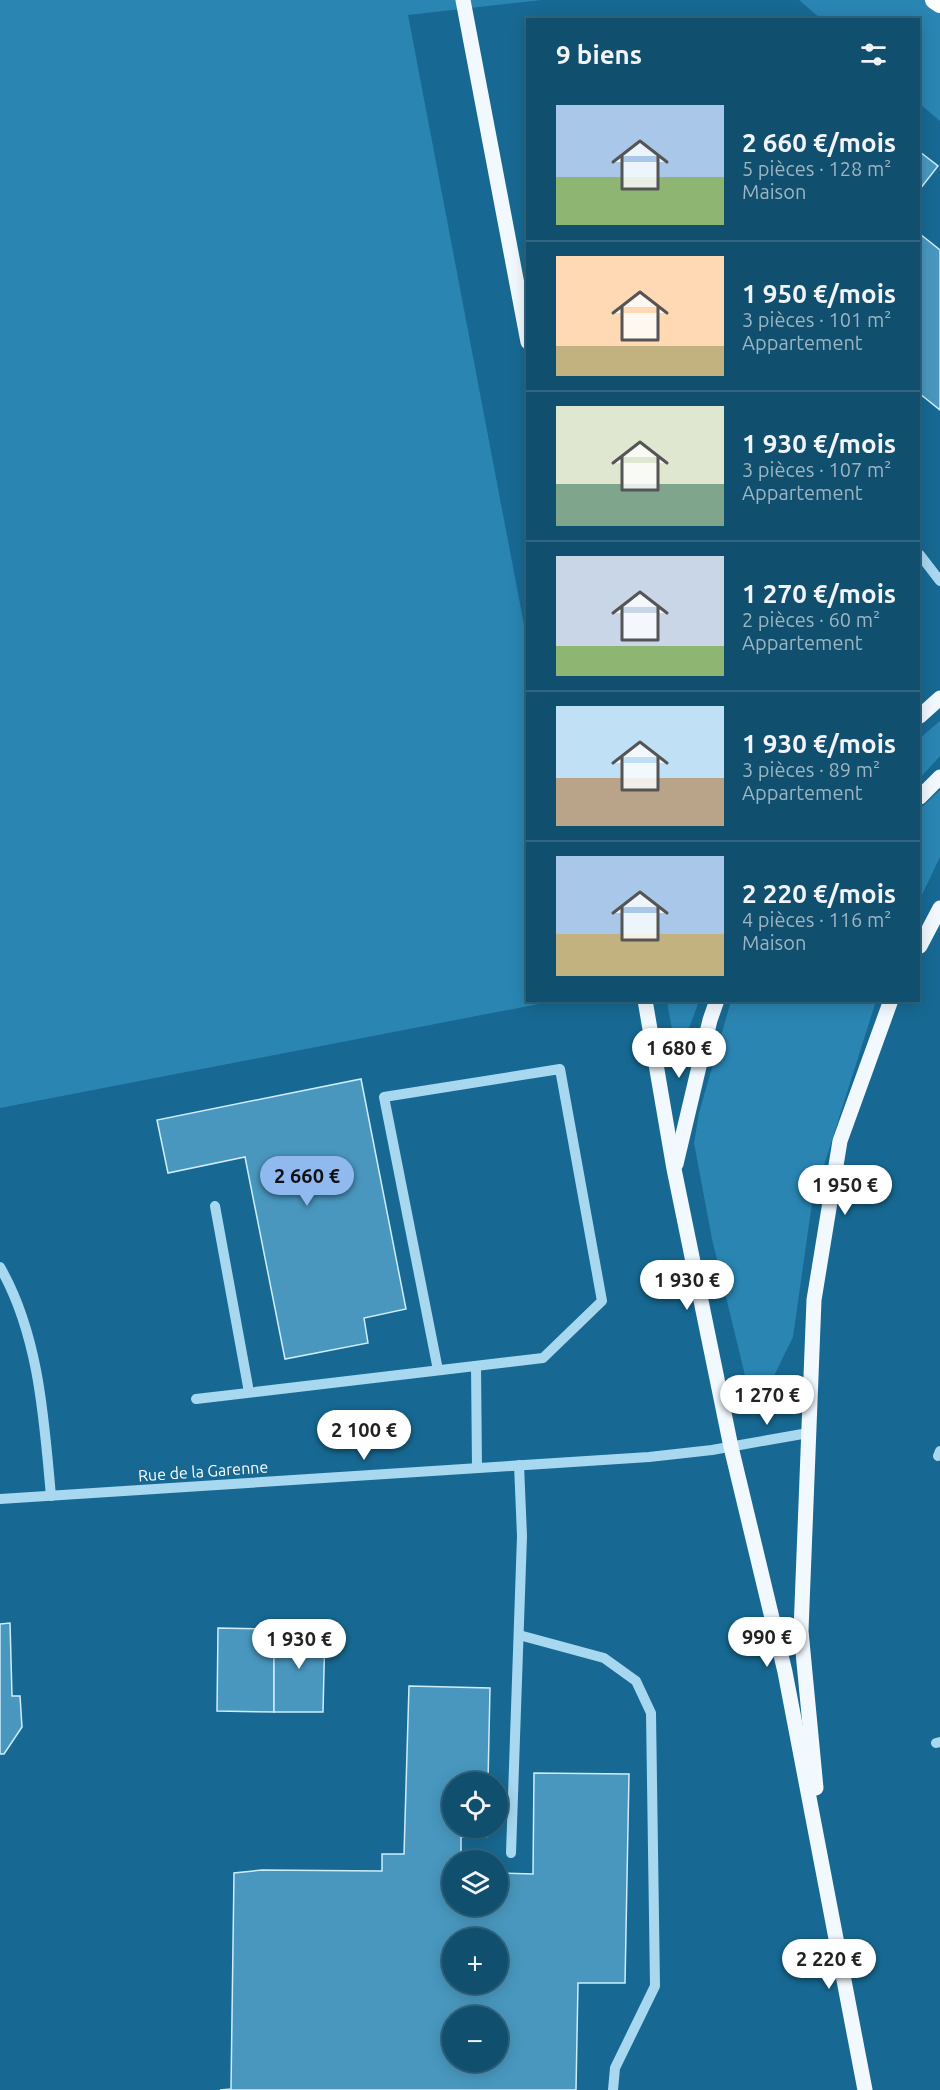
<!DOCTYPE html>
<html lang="fr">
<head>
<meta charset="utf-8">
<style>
  :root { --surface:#114f6e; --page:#1e5976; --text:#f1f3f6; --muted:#9cb5c2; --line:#306681; --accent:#90b9f0 }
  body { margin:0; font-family:Ubuntu,sans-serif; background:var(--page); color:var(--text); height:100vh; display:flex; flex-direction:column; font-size:22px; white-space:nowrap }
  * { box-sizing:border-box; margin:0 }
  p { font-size:20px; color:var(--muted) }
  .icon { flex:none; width:33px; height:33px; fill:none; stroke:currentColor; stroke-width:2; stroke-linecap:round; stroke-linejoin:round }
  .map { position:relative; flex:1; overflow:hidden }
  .sheet { position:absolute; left:526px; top:18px; width:394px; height:984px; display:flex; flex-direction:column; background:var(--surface); border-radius:0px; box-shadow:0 3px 15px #0003,0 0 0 2px var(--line) }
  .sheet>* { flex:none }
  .fabs { position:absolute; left:442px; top:1772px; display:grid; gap:12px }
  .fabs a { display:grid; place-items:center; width:66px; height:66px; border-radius:50%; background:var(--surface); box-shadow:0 3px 15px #0003,0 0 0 2px var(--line); font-size:30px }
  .price { position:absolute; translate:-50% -51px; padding:0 14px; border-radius:21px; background:#fff; color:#222; font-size:20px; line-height:39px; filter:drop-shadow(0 2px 3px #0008) }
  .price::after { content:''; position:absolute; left:50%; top:36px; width:18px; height:14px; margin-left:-9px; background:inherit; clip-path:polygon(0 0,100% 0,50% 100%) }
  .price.active { background:var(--accent); color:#111 }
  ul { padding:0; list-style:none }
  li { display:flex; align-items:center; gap:18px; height:150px; padding:0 30px }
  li+li { border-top:2px solid var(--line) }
  li span { display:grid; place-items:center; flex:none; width:168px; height:120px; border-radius:0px; color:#555 }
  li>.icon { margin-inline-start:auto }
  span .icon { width:72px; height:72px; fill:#fffc; stroke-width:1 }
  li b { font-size:26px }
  h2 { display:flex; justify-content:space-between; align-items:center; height:72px; padding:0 30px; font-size:26px }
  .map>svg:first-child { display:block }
  .green { fill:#2a85b2 }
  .building { fill:#4997be; stroke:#ceedfb; stroke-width:1.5; fill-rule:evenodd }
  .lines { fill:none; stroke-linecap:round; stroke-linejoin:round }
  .minor { stroke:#a7d8f0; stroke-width:10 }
  .major { stroke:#f1f9ff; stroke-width:15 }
  .highway { stroke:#fff; stroke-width:18 }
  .labels { text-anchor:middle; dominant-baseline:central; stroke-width:4.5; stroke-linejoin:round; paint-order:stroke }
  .street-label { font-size:16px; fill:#fff; stroke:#176993 }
</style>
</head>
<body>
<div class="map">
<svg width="940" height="2090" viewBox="0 0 940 2090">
  <rect width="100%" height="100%" fill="#176993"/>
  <g class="green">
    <polygon points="0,0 542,0 408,15 528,646 528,1000 554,1001 0,1108"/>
    <polygon points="799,0 940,0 940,121 920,104 920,20 821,19"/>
    <polygon points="940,721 940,756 920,778 920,738"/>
    <polygon points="940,790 940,857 920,899 920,809"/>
    <polygon points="667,1001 699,1001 681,1050 675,1047"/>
    <polygon points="731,1001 876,1001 812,1203 793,1337 762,1400 748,1388 712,1239 694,1143 699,1113"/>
  </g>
  <g class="building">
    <polygon points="920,152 938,166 920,189"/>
    <polygon points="920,234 940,250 940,410 920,394"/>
    <polygon points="361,1079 406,1309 364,1318 368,1343 285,1359 245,1157 168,1173 157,1120"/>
    <polygon points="10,1623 12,1696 20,1696 22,1727 4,1754 0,1754 0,1624"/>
    <polygon points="218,1628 274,1629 274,1712 217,1711"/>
    <polygon points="274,1629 325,1630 323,1712 274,1712"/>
    <path d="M409 1686 490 1688 488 1782H453V1827H488L487 1837H461V1860H453V1905H498V1873L533 1874 534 1773 629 1774 625 1983H578L576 2090H220L231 2089 234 1873 262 1870 382 1871V1854H404ZM453 1938H498V1983H453ZM453 2016H498V2061H453Z"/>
  </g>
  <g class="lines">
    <g class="minor">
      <polyline points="920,555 940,581"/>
      <polyline points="215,1206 249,1392"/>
      <path d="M0 1267C39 1335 44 1419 51 1496"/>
      <polyline points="476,1366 477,1468"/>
      <polyline points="196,1399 543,1358 602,1301 560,1069 384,1097 438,1370"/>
      <polyline points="938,1456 940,1451"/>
      <polyline points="0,1499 649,1457 712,1450 808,1433"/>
      <polyline points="519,1635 604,1658 636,1681 651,1713 655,1986 615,2068 613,2090"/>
      <polyline points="936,1743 940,1742"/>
      <polyline points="511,1853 522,1536 519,1465"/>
    </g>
    <g class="major">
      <polyline points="463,0 528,342"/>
      <polyline points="920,716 940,698"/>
      <polyline points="920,797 940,777"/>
      <polyline points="920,946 940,908"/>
      <polyline points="645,1000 674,1169 731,1447 785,1672 865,2090"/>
      <polyline points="676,1164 710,1020 717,1000"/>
      <polyline points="816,1788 801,1631 814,1300 840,1141 891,1000"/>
    </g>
    <polyline class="highway" points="934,0 940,4"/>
  </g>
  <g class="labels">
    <g class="street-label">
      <text transform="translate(203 1471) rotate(-4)">Rue de la Garenne</text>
    </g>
  </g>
</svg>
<div class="fabs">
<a><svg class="icon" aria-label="locate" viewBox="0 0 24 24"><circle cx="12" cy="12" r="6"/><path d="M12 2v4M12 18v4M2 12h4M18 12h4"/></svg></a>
<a><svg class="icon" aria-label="layers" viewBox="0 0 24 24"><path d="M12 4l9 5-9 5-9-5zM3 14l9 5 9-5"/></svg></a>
<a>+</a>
<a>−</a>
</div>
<b class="price" style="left:679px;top:1079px">1 680 €</b>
<b class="price active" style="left:307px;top:1207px">2 660 €</b>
<b class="price" style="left:845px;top:1216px">1 950 €</b>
<b class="price" style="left:687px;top:1311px">1 930 €</b>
<b class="price" style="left:767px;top:1426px">1 270 €</b>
<b class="price" style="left:364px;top:1461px">2 100 €</b>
<b class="price" style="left:767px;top:1668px">990 €</b>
<b class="price" style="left:299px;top:1670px">1 930 €</b>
<b class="price" style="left:829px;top:1990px">2 220 €</b>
<section class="sheet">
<h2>9 biens<svg class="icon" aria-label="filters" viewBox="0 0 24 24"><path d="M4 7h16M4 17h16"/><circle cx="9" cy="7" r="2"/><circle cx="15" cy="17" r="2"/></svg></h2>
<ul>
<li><span style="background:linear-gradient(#a9c7e8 60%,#8fb573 0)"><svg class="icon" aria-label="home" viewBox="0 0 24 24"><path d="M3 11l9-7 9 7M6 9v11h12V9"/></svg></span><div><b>2 660 €/mois</b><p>5 pièces · 128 m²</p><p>Maison</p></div></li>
<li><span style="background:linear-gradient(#ffd9b3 75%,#c2b280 0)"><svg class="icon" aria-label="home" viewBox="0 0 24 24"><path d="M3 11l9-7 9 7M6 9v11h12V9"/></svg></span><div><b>1 950 €/mois</b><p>3 pièces · 101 m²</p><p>Appartement</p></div></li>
<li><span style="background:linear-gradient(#dfe7d0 65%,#7fa58c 0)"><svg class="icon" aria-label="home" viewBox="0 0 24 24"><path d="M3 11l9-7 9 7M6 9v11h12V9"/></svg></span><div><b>1 930 €/mois</b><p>3 pièces · 107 m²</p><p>Appartement</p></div></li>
<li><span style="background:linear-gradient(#c9d6e8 75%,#8fb573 0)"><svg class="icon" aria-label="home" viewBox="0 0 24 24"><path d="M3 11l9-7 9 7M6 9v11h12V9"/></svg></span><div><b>1 270 €/mois</b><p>2 pièces · 60 m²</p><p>Appartement</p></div></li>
<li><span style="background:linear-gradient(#bfe0f5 60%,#b9a48a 0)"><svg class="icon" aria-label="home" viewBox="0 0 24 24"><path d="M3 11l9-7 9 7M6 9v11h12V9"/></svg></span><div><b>1 930 €/mois</b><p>3 pièces · 89 m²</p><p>Appartement</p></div></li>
<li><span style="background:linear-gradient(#a9c7e8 65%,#c2b280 0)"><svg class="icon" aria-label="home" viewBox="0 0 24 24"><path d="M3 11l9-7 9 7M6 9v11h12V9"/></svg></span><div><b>2 220 €/mois</b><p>4 pièces · 116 m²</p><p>Maison</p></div></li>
</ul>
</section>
</div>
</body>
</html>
